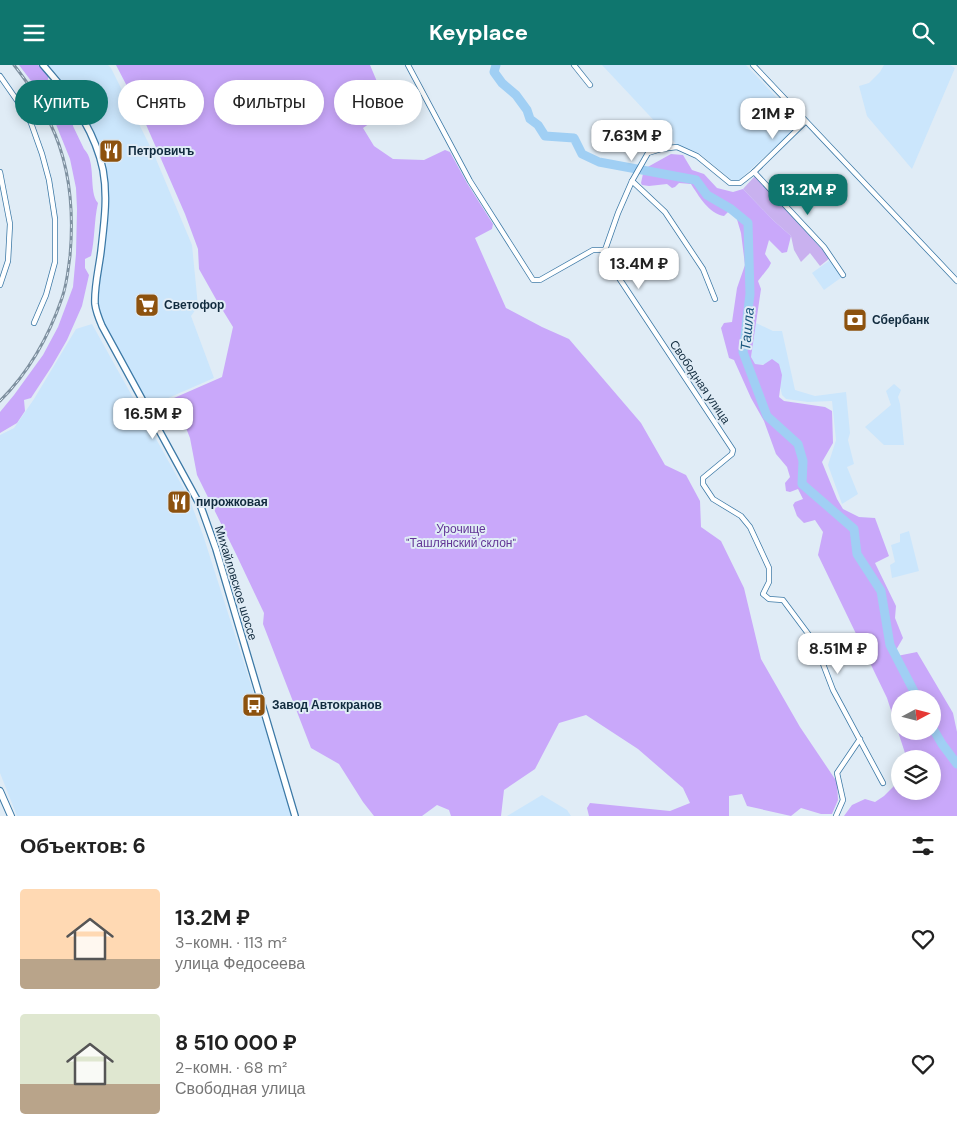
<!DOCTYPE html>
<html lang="ru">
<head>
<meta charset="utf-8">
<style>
  :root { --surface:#fff; --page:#f2f2f2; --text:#222; --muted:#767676; --accent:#0f766e }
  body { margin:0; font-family:"DM Sans",sans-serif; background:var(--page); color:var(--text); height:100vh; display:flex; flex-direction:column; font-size:19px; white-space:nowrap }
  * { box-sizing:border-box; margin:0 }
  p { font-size:16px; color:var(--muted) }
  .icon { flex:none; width:28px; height:28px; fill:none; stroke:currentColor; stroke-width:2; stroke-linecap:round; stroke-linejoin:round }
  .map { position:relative; height:751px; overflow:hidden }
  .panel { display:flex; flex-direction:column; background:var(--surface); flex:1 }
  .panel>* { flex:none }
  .banner { position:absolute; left:15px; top:15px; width:500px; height:45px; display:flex; gap:10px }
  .needle { width:32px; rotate:83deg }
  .buttons { position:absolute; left:891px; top:625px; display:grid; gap:10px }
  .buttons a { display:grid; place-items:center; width:50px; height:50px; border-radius:50%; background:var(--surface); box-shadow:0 2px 12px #0003; font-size:25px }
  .price { position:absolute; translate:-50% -42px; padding:0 11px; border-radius:10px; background:#fff; color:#222; font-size:16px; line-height:32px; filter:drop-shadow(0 1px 2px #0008) }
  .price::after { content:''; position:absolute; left:50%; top:30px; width:15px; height:11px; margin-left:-8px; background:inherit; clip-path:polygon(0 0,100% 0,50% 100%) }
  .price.on { background:var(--accent); color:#fff }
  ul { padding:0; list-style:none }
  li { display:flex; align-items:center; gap:15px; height:125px; padding:0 20px }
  li span { display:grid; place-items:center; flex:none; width:140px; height:100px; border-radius:5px; color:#555 }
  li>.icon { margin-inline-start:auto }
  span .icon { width:60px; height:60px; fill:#fffc; stroke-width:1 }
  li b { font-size:21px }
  h2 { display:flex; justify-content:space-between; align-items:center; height:60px; padding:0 20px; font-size:21px }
  .pill { padding:0 18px; border-radius:22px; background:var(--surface); box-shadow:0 2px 12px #0003; font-size:18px; line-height:45px }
  .pill.on { background:var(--accent); color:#fff }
  header { display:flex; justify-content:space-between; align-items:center; height:65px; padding:0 20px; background:var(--accent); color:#fff; font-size:22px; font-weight:700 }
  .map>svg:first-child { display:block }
  .built { fill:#cbe6fc }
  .green { fill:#c9b1ef }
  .forest { fill:#c9a8fa; fill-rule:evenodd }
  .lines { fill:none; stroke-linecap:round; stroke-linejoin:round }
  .river { stroke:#a0cff4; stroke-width:9 }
  .minor-casing { stroke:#3c79a6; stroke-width:6 }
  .secondary-casing { stroke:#3c79a6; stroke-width:8 }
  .primary-casing { stroke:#3c79a6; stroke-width:8 }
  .minor { stroke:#fff; stroke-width:4.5 }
  .secondary { stroke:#fff; stroke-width:5.5 }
  .primary { stroke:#fff; stroke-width:6 }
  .rail-casing { stroke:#7f91a0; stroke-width:3 }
  .rail { stroke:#e0ecf6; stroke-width:1; stroke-dasharray:4; stroke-linecap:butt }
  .labels { text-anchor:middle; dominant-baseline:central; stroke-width:4; stroke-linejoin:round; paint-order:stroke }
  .poi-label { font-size:12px; font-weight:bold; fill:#112b3e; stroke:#e0ecf6; text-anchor:start }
  .street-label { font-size:12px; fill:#112b3e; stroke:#e0ecf6 }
  .park-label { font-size:12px; fill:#633796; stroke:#e0ecf6 }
  .water-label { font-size:14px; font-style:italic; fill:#18557d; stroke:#e0ecf6 }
</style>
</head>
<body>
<header><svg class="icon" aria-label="menu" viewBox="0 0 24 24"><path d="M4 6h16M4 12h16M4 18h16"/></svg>Keyplace<svg class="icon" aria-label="search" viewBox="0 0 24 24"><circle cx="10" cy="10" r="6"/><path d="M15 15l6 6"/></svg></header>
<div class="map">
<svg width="957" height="751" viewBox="0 0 957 751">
  <rect width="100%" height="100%" fill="#e0ecf6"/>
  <g class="built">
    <polygon points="48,0 108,0 111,3 153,87 192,180 198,241 191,251 214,313 150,341 110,271 100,252 98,242 98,230 108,150 108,119 106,95 93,64 59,12"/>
    <polygon points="602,0 746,0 800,57 799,60 739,115 733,116 699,88 676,79"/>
    <polygon points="884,0 950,0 955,3 912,104 867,51 859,21 869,18 880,7"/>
    <polygon points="830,195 842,212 824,225 812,208"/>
    <polygon points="756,258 773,266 782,266 795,325 815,331 846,327 850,368 848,375 854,399 847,402 858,429 842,439 828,400 836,375 832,336 808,337 786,334 782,330 775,299 753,300 751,292"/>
    <polygon points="92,259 189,433 203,470 293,751 17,751 0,708 0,370 14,363 34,334 76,264"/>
    <polygon points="894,319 901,325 898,332 900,339 904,380 884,380 865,362 891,340 886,326"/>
    <polygon points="909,466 919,506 892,513 890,500 895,497 891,480 900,477 900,469"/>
    <polygon points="542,730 567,745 571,751 507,751"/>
  </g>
  <polygon class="green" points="755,111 830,193 820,201 810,188 801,197 794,185 791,171 774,156 743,124"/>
  <g class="forest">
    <path d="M19 0H38L48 11V15L52 16 63 31 64 37 69 40 72 45 69 49 73 56V61L84 84C97 97 88 127 98 138 94 155 95 174 91 191L85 194V203L89 210 82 241 67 275 52 301 31 333 24 335 25 346 17 358 0 368V347L14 330 43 290 58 262 73 222 76 189 77 144 76 123 70 94 49 42 38 25Z"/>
    <polygon points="116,0 370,0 389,45 363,63 374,81 393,94 424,95 445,85 450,87 467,118 493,159 492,164 475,173 506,243 542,262 569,274 641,358 665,400 686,410 700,436 701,462 721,476 744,523 761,594 800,662 837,717 838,735 832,749 821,749 801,743 791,751 747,741 742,729 729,731 729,751 589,751 587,743 590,738 670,746 690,738 683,723 638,684 586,650 559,658 535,704 504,725 501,751 451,751 449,745 437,740 422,751 374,751 363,737 339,699 311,683 263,559 264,548 236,489 197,410 190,373 174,333 222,312 233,262 217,236 199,204 198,184 185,149 141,48"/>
    <path d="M671 89 683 90 692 105 704 109 717 123 733 127 743 124 774 156 791 171 787 187 782 188 769 175 765 189 771 198 769 202 758 216 761 224 751 292 755 299 763 300 772 294 779 299 782 310 779 332 784 336 825 342 832 346 833 378 822 397 837 434 843 444 859 452 875 453 889 491 875 498 896 541 895 553 903 573 892 592 917 587 953 648 957 667V751H844L852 740 865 734 875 737 884 731 900 715V726H932V694H908L905 688 887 633 818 490 823 467 815 455 804 458 797 451 793 440 795 437 803 434 798 424 790 427 786 426 785 418 790 412 787 402 776 389 764 356 751 333 734 295 729 293 721 263 724 258 732 257 737 223 745 200 741 168 736 151 729 146 724 151C709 149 698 130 691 119L679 118 675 122 672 123 667 119 649 121 642 120 641 118 644 104ZM900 634H932V666H900Z"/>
  </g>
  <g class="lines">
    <g class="river">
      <polyline points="496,0 494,7 502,18 516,30 527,45 530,54 538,60 545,71 574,73 582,89 599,97 696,115 707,130 731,144 748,158 750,229 743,287 767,351 798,379 803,396 802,419 854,464 857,489 881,526 890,580 918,634"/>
      <polyline points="932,662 942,679 957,699"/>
    </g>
    <g class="minor-casing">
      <g id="minor">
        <polyline points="408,0 470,116 533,215 540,215 593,185 605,185 619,213 733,385 732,389 703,413 703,419 713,434 741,451 750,462 769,503 769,517 763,529 769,534 783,535 815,578 833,625 883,718"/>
        <polyline points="574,0 590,20"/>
        <polyline points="753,0 957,216"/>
        <polyline points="0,11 23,44 31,58 42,89 49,115 55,154 55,197 46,230 34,258"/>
        <polyline points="0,107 10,159 8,196 0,220"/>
        <polyline points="754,107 824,182 843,210"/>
        <polyline points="632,116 665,147 703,204 715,234"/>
        <polyline points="605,185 618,148 632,116 648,88 661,84 677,82 697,91 730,118 740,118 754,107 805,57"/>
        <polyline points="836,751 843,735 837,708 860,674"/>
      </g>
    </g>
    <g class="secondary-casing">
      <path id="secondary" d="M43 0C70 30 95 65 103 105 108 132 104 159 101 186 99 203 94 222 95 239 96 247 99 254 102 261L201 442 216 484 295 751"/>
    </g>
    <g class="primary-casing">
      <polyline id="primary" points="0,726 11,751"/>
    </g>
    <use href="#minor" class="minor"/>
    <use href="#secondary" class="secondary"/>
    <use href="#primary" class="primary"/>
    <g class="rail-casing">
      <path id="rail" d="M0 336C29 307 49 271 62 233 67 219 68 205 70 191 74 146 70 99 50 58 41 37 28 18 14 0"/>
    </g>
    <use href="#rail" class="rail"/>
  </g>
  <defs>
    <g id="restaurant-square" transform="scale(1.25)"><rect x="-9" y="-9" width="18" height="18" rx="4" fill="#8d520e" stroke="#e0ecf6"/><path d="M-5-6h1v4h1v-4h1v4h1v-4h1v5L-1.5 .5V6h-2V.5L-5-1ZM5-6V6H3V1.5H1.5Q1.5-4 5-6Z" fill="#fff"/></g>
    <g id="supermarket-square" transform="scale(1.25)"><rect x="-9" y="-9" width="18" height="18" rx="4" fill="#8d520e" stroke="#e0ecf6"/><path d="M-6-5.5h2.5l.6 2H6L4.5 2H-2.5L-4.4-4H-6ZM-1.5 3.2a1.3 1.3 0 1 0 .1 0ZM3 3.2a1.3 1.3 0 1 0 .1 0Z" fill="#fff"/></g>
    <g id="bank-square" transform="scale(1.25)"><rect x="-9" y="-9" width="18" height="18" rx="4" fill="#8d520e" stroke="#e0ecf6"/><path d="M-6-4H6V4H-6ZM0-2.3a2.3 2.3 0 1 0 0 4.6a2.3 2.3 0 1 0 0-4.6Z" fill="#fff"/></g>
    <g id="bus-square" transform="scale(1.25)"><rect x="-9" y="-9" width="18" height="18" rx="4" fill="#8d520e" stroke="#e0ecf6"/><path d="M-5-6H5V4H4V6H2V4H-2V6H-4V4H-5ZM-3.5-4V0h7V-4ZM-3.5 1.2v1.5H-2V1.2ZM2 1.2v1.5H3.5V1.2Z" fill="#fff"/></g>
  </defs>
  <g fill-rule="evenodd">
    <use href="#restaurant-square" x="111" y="86"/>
    <use href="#supermarket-square" x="147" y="240"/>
    <use href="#bank-square" x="855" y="255"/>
    <use href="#restaurant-square" x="179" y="437"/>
    <use href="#bus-square" x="254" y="640"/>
  </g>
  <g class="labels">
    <g class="poi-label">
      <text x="128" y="86">Петровичъ</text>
      <text x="164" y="240">Светофор</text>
      <text x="872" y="255">Сбербанк</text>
      <text x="196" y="437">пирожковая</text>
      <text x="272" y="640">Завод Автокранов</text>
    </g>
    <g class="street-label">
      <text transform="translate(700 317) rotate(56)">Свободная улица</text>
      <text transform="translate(236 518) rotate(73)">Михайловское шоссе</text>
    </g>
    <g class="park-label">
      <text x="461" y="464">Урочище<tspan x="461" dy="14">"Ташлянский склон"</tspan></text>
    </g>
    <g class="water-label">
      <text transform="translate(747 264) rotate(-85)">Ташла</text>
    </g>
  </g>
</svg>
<div class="buttons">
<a><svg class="needle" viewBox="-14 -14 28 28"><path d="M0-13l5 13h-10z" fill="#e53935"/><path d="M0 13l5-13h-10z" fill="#767676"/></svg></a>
<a><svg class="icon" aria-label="layers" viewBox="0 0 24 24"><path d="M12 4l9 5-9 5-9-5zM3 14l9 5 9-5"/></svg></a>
</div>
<b class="price" style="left:773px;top:75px">21M ₽</b>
<b class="price" style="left:632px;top:97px">7.63M ₽</b>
<b class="price on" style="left:808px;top:151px">13.2M ₽</b>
<b class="price" style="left:639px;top:225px">13.4M ₽</b>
<b class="price" style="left:153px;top:375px">16.5M ₽</b>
<b class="price" style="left:838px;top:610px">8.51M ₽</b>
<div class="banner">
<a class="pill on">Купить</a>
<a class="pill">Снять</a>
<a class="pill">Фильтры</a>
<a class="pill">Новое</a>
</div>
</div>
<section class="panel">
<h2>Объектов: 6<svg class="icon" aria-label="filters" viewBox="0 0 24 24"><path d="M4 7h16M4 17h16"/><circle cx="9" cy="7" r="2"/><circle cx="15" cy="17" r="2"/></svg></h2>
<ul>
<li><span style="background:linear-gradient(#ffd9b3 70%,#b9a48a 0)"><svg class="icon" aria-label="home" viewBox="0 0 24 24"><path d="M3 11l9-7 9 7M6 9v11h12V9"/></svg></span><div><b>13.2M ₽</b><p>3-комн. · 113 m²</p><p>улица Федосеева</p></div><svg class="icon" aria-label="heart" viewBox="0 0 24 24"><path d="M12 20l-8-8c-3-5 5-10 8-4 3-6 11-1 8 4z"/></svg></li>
<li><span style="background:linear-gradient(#dfe7d0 70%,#b9a48a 0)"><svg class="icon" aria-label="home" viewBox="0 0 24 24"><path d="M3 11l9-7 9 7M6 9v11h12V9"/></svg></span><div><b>8 510 000 ₽</b><p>2-комн. · 68 m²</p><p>Свободная улица</p></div><svg class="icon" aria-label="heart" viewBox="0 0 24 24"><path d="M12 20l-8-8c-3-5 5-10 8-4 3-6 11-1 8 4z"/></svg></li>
</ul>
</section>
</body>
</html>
